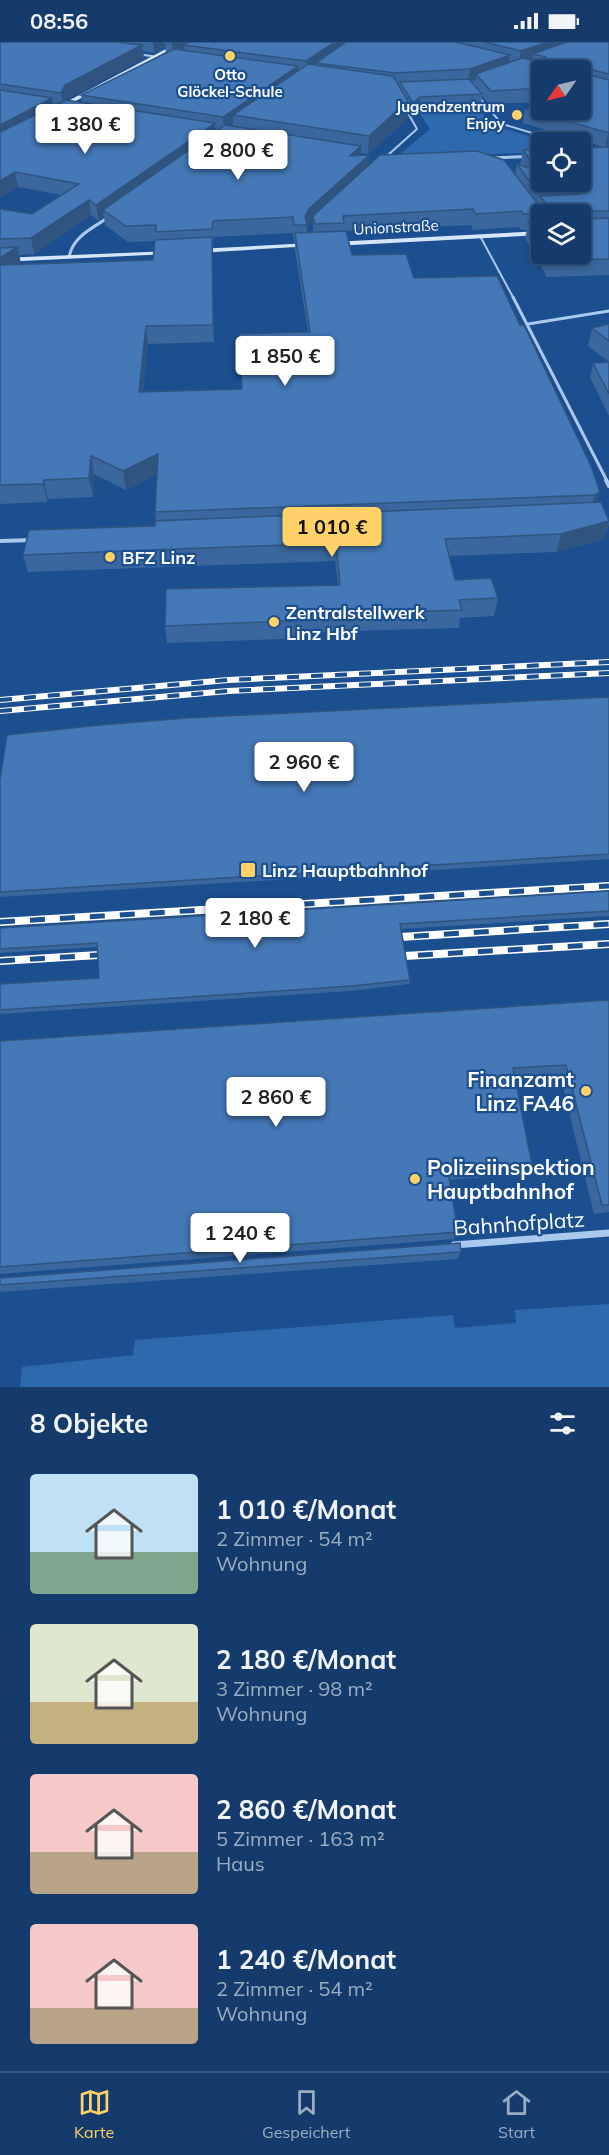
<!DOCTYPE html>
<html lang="de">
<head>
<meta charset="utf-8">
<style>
  :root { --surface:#143b6b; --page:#214673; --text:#f1f3f6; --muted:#9dadc1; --line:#33557e; --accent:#ffd166 }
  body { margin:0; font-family:Mulish,sans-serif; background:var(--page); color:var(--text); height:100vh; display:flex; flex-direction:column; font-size:22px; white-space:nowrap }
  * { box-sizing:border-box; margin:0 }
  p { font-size:20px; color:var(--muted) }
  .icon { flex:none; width:33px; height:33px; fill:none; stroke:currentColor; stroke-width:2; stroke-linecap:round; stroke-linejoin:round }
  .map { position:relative; height:1345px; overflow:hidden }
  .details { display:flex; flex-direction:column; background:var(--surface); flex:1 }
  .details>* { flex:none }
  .needle { width:39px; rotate:236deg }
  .tools { position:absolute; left:531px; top:18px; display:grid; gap:12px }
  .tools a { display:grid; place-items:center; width:60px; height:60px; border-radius:6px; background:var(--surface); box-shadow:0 3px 9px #0003,0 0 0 2px var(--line); font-size:30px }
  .price { position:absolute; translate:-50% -51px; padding:0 14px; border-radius:6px; background:#fff; color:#222; font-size:20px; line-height:39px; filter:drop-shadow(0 2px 3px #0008) }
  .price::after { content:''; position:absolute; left:50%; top:36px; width:18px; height:14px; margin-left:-9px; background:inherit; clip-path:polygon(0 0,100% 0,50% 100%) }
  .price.active { background:var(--accent); color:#111 }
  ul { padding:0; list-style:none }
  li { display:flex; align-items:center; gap:18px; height:150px; padding:0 30px }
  li span { display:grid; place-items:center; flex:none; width:168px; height:120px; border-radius:6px; color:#555 }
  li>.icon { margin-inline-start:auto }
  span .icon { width:72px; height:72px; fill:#fffc; stroke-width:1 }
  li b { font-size:26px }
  h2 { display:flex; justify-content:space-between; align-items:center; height:72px; padding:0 30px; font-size:26px }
  .status { display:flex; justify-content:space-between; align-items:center; height:42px; padding:0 30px; background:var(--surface); direction:ltr }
  .status svg { height:16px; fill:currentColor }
  .dock { display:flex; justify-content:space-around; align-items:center; height:84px; border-top:2px solid var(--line); background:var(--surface); font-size:16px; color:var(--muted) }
  .dock a { display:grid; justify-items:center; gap:3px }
  .dock .active { color:var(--accent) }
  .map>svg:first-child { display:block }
  .green { fill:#2e69ad }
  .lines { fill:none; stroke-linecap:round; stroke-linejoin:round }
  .service-far3 { stroke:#a9c9ee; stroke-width:2 }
  .service-far2 { stroke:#a9c9ee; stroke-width:3 }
  .service-far1 { stroke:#a9c9ee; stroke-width:4 }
  .service { stroke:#a9c9ee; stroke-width:7 }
  .minor-far1 { stroke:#a9c9ee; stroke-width:2 }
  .minor { stroke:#a9c9ee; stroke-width:3 }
  .secondary { fill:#d6e6fa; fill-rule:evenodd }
  .rail-far1-casing { stroke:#fff; stroke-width:6 }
  .rail-casing { stroke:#fff; stroke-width:8 }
  .rail-far1 { stroke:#1b4f8f; stroke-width:4; stroke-dasharray:12; stroke-linecap:butt }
  .rail { stroke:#1b4f8f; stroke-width:5; stroke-dasharray:15; stroke-linecap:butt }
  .wall { fill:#3a679d; fill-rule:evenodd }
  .shaded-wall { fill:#305480 }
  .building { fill:#4478b7; stroke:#305480; stroke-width:1.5 }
  .poi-dot { fill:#ffd166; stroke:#1b4f8f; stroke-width:2 }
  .labels { text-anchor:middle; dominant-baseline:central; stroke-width:4.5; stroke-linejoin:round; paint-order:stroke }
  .far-poi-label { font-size:15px; font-weight:bold; fill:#fff; stroke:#1b4f8f }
  .far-street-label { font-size:15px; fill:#fff; stroke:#1b4f8f }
  .poi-label { font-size:18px; font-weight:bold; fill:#fff; stroke:#1b4f8f; text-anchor:start }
  .near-poi-label { font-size:21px; font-weight:bold; fill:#fff; stroke:#1b4f8f; text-anchor:end }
  .near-street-label { font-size:21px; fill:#fff; stroke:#1b4f8f }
</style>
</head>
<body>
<div class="status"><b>08:56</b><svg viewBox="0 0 49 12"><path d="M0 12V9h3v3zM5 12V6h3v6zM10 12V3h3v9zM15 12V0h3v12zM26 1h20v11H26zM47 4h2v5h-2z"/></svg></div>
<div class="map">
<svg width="609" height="1345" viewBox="0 0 609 1345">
  <rect width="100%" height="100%" fill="#1b4f8f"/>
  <g class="green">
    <polygon points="464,50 491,82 546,100 542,100 541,110 403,116 399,113 430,87 406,51"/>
    <polygon points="609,1262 609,1345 20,1345 22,1325 133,1313 135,1298 453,1273 455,1286 516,1281 515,1268"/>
  </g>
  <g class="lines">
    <polyline class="service-far3" points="480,194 514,257"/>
    <g class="service-far2">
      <polyline points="513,255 607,439"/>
      <polyline points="528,282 609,269"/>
    </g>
    <g class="service-far1">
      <polyline points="606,438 609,444"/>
      <polyline points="0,499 32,498"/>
    </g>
    <polyline class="service" points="454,1203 609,1191"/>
    <g class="minor-far1">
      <polyline points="136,12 159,15"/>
      <polyline points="477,53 502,82 562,100"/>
      <polyline points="388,113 417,87 404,64"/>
    </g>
    <g class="minor">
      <polyline points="491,116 542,114"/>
      <polyline points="384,117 390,112"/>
      <path d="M69 215C73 194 93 186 109 175"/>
    </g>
    <g class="secondary">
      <polygon points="179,0 184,0 72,61 69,69 64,68 68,59"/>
      <polygon points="542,189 542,193 333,204 330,202 333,200"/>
      <polygon points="310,201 313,203 312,204 198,211 195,209 198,207"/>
      <polygon points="171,209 172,210 169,212 0,220 0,216"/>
    </g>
    <g class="rail-far1-casing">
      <g id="rail-far1">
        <polyline points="0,658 228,638 609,620"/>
        <polyline points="0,669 228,649 609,631"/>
      </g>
    </g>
    <g class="rail-casing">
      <g id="rail">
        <polyline points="0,880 609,844"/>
        <polyline points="384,896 609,882"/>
        <polyline points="388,915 609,902"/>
        <polyline points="0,919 115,912"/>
      </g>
    </g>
    <use href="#rail-far1" class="rail-far1"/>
    <use href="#rail" class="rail"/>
  </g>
  <g class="wall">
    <path d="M0 0H609V104L607 105H609V233L547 235 525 196 527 188H521L519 185 473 188 471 183 346 189 352 213 414 236 520 283 591 424 598 460 609 477V482L604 497 556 510 449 514 455 538 498 556 494 574 460 576 459 586 314 590V596L167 601 165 584 338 543 335 519 28 530 23 513 155 484 156 479 155 470 157 432 126 448 94 432 93 455 48 457 47 460 0 462V167L32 172 61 153 18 145 0 156ZM165 5 166 11 81 53 82 61 66 58 67 57 144 16 143 9 154 11ZM542 28H580V68L525 67 523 81 603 105 523 108 520 123 517 122 515 132 368 124 369 113 361 114V111L368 112 407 77 408 65 412 72 419 66 481 63 482 54 489 62 542 60ZM542 172H580V212H542ZM91 173 99 179 104 175 105 183 128 200 155 199 153 218 19 222 21 221 19 213 34 212ZM313 179V191H307V187L309 182ZM293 191 294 199H295V208L308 290 242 347 143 350 148 302 214 300 213 203 214 195Z"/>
    <polygon points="609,282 609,320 588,304 592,286"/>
    <polygon points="609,320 609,374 590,335 593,321"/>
    <polygon points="609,655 609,817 0,855 0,738"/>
    <polygon points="609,849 609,874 401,887 410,938 409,942 351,949 0,972 0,942 99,936 97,905 0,911 0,886"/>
    <polygon points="609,958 609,1170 594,1172 560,1033 515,1036 532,1123 527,1132 449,1138 458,1190 454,1197 0,1232 0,999"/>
    <polygon points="461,1210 457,1217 0,1250 0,1236"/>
  </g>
  <g class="shaded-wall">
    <polygon points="153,0 165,0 165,5 154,11"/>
    <polygon points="166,0 199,0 184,3 185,8 173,14 172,1"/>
    <polygon points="335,0 353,0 316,21 316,26 306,32 306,19"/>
    <polygon points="547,0 580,0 533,12 532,17 519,22 521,9"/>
    <polygon points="142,3 144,16 67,57 64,65 61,51 65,43"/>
    <polygon points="510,13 508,26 476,32 476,38 468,41 470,27"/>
    <polygon points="298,24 298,38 233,73 233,83 224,90 223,75"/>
    <polygon points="420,55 419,66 412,72 413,61"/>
    <polygon points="52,56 55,70 0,99 0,83"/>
    <polygon points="408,59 407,77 368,112 369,94"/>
    <polygon points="215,81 216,95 103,168 104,175 99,179 96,163"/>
    <polygon points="608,91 609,91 609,104 605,105"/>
    <polygon points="361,104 361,119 350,114"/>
    <polygon points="369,113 368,128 313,175 313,179 309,182 307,187 305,174 309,167"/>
    <polygon points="15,130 18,145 0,156 0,139"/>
    <polygon points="89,158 91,173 34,212 31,196"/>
    <polygon points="212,195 213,212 214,300 213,283"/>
    <polygon points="17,205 21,221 0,236 0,216"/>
    <polygon points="146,284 148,302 141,368 139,350"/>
    <polygon points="158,412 161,430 126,448 123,429"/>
    <polygon points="91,414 94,432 93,455 89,436"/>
    <polygon points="44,438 48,457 47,460 43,442"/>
    <polygon points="600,450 595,468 590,471 595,453"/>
    <polygon points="609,479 604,497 556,510 561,492"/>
  </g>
  <g class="building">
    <polygon points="0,0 117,0 142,3 65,43 61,51 0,42"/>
    <polygon points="189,0 335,0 306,19 184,3"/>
    <polygon points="346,0 456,0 510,13 470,27 395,31 316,21"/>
    <polygon points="484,0 547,0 521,9"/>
    <polygon points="566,0 609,0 609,32 581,25 580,28 542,28 542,46 491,49 476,32 522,16 546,21 546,15 533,12"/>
    <polygon points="174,7 298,24 223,75 81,53"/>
    <polygon points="308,22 393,34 408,59 369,94 233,73"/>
    <polygon points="580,30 582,31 609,38 609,91 525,67 542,61 542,68 580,68"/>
    <polygon points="469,37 482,52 420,55 413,61 400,40"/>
    <polygon points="0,48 52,56 0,83"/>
    <polygon points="66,58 215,81 96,163 89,158 31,196 0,197 0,167 32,172 79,142 15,130 0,139 0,90"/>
    <polygon points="225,83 361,104 350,114 369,113 309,167 305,174 307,183 294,183 293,175 213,179 212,187 156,190 156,183 126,184 103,168"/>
    <polygon points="609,105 609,169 583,169 581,175 583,177 609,176 609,217 550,218 546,212 580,212 580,172 546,172 545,171 523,172 522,169 475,172 473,167 343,174 344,181 315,182 313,175 315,172 380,113 477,109 504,118 545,171 549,166 540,154 580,152 583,147 580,145 535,147 517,122 538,129 523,108 542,107 542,140 580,140 580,106"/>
    <polygon points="542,179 542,203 528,180"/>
    <polygon points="346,189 352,213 406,212 414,236 497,234 520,283 524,283 591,424 600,450 595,453 155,470 158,412 123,429 91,414 89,436 44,438 43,442 0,443 0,223 153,218 155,198 212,195 213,283 146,284 139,350 242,347 239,292 310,290 295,191"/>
    <polygon points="17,205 0,216 0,206"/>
    <polygon points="609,282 609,299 592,286"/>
    <polygon points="609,320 609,352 593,321"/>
    <polygon points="601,460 609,479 561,492 445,497 455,538 491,536 498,556 459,558 462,568 314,573 314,578 165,584 166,547 340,543 336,501 23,513 29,488 155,484 155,479"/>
    <polygon points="609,655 609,812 0,850 0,738 7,693 100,683 187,676"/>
    <polygon points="609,849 609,869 400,882 410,938 351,944 0,968 0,942 99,936 97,901 0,907 0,886"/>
    <polygon points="609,958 609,1163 602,1163 566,1023 513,1026 532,1123 448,1130 458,1190 0,1225 0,999"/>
    <polygon points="460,1201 461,1210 0,1243 0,1236"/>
  </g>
  <g class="poi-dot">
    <circle cx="230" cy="14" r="6"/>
    <circle cx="517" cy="73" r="6"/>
    <circle cx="110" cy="515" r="6"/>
    <circle cx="274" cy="580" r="6"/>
    <rect x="240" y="820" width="16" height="16" rx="3"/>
    <circle cx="586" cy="1049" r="6"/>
    <circle cx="415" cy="1137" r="6"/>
  </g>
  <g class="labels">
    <g class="far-poi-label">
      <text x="230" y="32">Otto<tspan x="230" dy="17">Glöckel-Schule</tspan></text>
      <text x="505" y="64" text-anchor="end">Jugendzentrum<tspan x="505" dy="17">Enjoy</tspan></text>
    </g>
    <g class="far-street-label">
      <text transform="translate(396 185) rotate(-3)">Unionstraße</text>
    </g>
    <g class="poi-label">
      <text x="122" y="515">BFZ Linz</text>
      <text x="286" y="570">Zentralstellwerk<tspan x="286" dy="21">Linz Hbf</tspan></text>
      <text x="262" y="828">Linz Hauptbahnhof</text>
    </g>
    <g class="near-poi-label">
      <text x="574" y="1037">Finanzamt<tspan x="574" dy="24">Linz FA46</tspan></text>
      <text x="427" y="1125" text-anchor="start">Polizeiinspektion<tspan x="427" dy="24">Hauptbahnhof</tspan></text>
    </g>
    <g class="near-street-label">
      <text transform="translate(519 1181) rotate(-4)">Bahnhofplatz</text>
    </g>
  </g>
</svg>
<div class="tools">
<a><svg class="needle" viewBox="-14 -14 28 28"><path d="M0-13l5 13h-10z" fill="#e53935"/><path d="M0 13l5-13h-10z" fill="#9dadc1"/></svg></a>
<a><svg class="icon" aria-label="locate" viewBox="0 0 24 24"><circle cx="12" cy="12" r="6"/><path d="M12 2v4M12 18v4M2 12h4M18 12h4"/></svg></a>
<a><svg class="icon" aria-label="layers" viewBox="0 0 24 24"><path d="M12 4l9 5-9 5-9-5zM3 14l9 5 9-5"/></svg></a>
</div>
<b class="price" style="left:85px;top:113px">1 380 €</b>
<b class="price" style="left:238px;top:139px">2 800 €</b>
<b class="price" style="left:285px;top:345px">1 850 €</b>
<b class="price active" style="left:332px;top:516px">1 010 €</b>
<b class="price" style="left:304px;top:751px">2 960 €</b>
<b class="price" style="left:255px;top:907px">2 180 €</b>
<b class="price" style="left:276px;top:1086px">2 860 €</b>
<b class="price" style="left:240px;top:1222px">1 240 €</b>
</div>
<section class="details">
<h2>8 Objekte<svg class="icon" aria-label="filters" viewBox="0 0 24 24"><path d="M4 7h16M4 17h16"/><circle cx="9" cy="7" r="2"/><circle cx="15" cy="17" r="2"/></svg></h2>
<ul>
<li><span style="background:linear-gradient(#bfe0f5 65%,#7fa58c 0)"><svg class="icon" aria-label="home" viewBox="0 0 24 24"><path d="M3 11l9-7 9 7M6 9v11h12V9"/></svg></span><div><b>1 010 €/Monat</b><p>2 Zimmer · 54 m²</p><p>Wohnung</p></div></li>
<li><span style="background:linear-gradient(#dfe7d0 65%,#c2b280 0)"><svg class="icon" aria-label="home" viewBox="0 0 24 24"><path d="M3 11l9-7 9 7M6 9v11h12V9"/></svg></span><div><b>2 180 €/Monat</b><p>3 Zimmer · 98 m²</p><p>Wohnung</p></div></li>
<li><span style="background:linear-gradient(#f6c9c9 65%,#b9a48a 0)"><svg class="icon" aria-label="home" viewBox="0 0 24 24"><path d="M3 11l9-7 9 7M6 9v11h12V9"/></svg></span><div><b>2 860 €/Monat</b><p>5 Zimmer · 163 m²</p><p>Haus</p></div></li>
<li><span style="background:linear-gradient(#f6c9c9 70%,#b9a48a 0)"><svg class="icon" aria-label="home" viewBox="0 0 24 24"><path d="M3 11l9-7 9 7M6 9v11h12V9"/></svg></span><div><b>1 240 €/Monat</b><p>2 Zimmer · 54 m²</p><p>Wohnung</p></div></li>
</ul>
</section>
<nav class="dock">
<a class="active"><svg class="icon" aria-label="map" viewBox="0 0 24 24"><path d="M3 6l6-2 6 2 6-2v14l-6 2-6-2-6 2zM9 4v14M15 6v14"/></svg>Karte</a>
<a><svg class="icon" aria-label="saved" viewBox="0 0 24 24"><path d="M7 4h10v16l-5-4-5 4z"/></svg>Gespeichert</a>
<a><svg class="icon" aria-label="home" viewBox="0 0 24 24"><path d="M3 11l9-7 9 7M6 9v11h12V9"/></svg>Start</a>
</nav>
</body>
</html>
